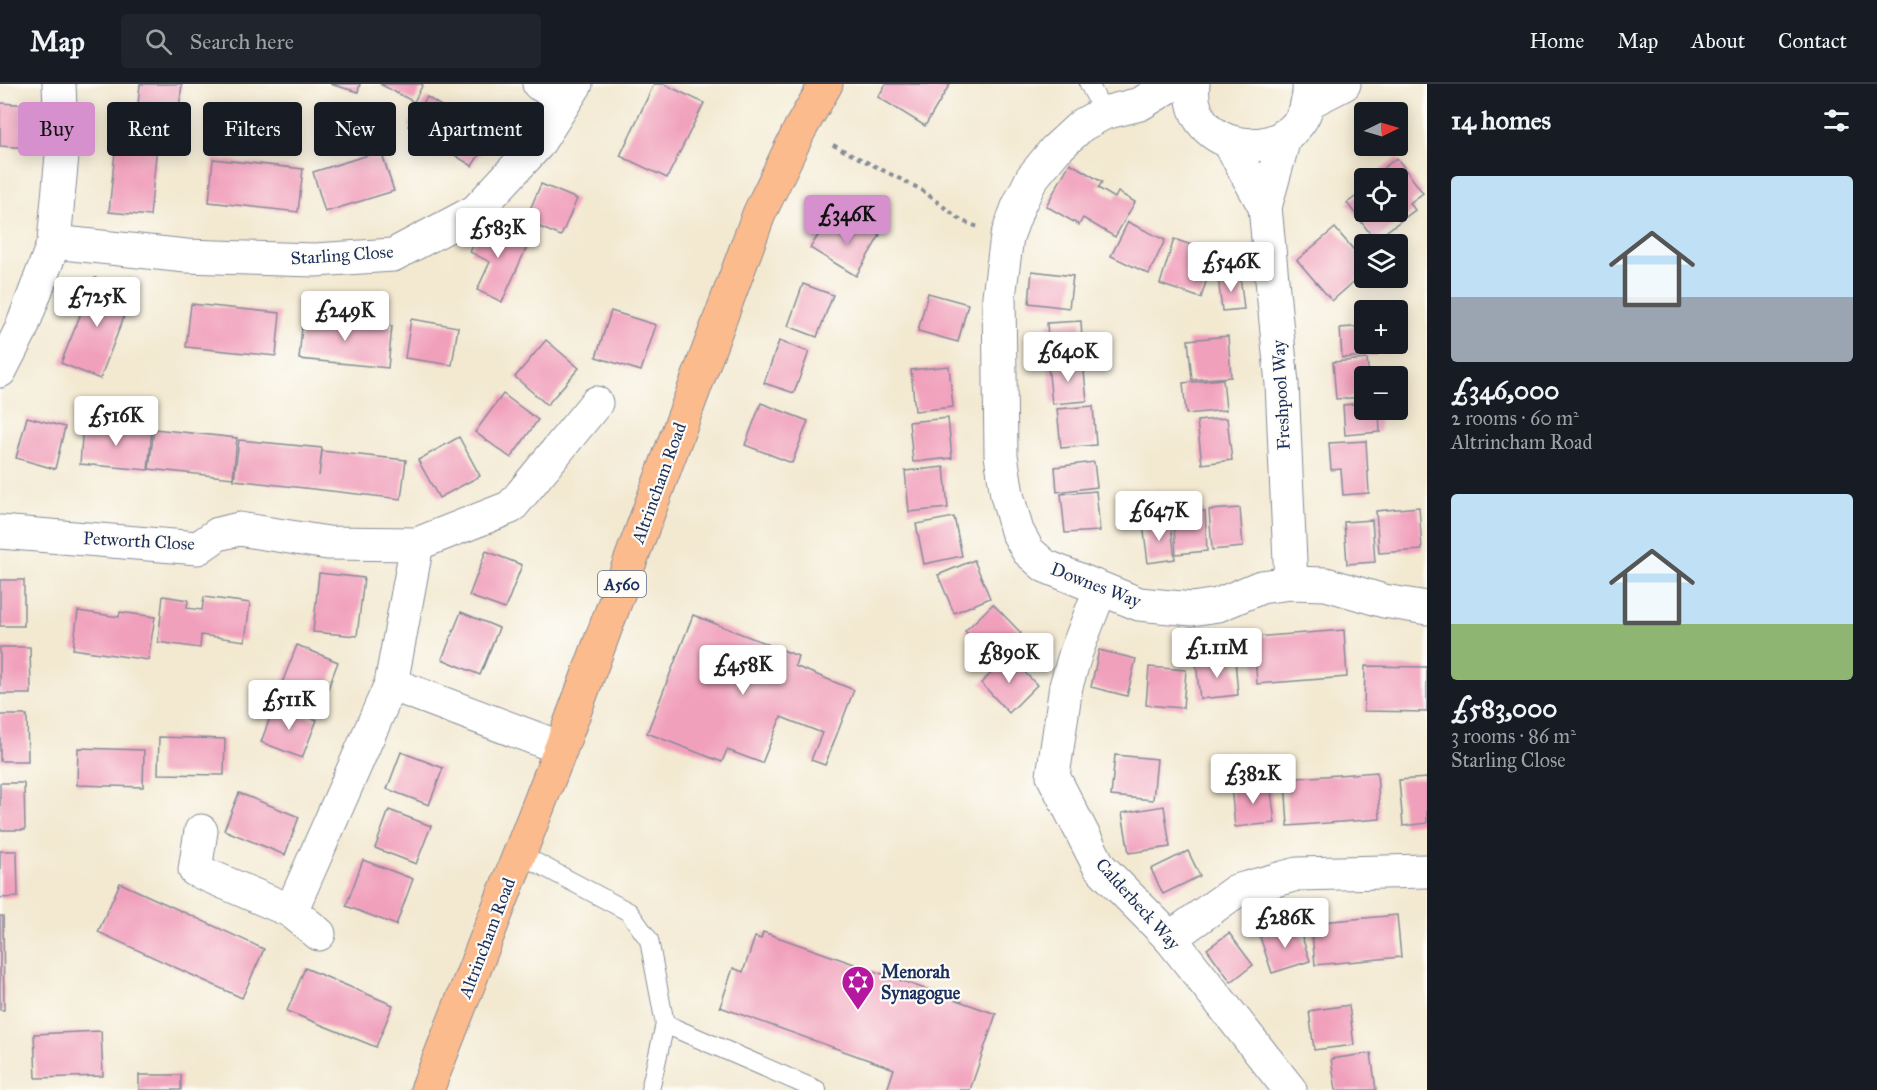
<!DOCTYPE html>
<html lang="en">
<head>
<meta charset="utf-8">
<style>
  :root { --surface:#171b24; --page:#20242c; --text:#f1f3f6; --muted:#9ea1a6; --line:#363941; --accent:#d690ce }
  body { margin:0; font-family:"IM FELL Great Primer",serif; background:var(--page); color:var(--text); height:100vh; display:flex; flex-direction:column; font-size:22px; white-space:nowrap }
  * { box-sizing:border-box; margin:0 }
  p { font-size:20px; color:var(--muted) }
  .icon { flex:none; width:33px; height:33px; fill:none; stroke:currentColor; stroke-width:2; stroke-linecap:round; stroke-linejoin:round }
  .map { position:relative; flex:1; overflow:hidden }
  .panel { display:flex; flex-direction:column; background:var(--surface); width:450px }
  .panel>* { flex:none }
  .hud { position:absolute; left:18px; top:18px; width:570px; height:54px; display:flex; gap:12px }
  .needle { width:39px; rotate:85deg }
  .fabs { position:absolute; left:1354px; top:18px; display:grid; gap:12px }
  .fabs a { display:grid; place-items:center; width:54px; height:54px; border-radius:6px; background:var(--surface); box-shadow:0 3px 15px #0003; font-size:30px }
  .price { position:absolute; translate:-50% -51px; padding:0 14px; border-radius:6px; background:#fff; color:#222; font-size:20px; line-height:39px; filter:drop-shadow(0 2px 3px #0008) }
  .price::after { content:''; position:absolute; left:50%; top:36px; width:18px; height:14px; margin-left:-9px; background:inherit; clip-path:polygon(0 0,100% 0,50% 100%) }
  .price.on { background:var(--accent); color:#111 }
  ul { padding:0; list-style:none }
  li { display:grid; align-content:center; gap:12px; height:318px; padding:0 24px }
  li span { display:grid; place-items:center; height:186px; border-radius:6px; color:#555 }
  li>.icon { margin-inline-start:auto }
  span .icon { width:108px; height:108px; fill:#fffc; stroke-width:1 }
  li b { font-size:26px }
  h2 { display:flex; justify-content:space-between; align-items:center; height:72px; padding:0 24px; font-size:26px }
  .chip { padding:0 21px; border-radius:6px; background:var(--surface); box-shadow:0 3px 15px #0003; font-size:21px; line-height:54px }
  .chip.on { background:var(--accent); color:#111 }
  header { display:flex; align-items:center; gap:36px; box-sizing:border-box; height:84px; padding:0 30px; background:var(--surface); border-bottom:2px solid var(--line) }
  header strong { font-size:28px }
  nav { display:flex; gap:33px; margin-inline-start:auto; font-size:21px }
  .search { width:420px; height:54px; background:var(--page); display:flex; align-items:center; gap:15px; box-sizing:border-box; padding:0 21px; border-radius:6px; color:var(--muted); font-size:22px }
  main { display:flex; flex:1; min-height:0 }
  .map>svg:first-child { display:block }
  .building { fill:#f1a0bc }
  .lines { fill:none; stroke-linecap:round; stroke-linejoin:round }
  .lane-casing { stroke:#878c98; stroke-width:20 }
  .street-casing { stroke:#878c98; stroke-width:35 }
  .primary-casing { stroke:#878c98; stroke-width:35 }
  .path { stroke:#878c98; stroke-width:4; stroke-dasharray:4.5 4.5; stroke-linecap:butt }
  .lane { stroke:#fff; stroke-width:18 }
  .street { stroke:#fff; stroke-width:33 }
  .primary { stroke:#fbbb8d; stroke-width:33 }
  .labels { text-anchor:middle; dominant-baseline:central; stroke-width:4.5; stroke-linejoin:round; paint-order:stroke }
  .shield { fill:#fdfcf7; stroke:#5f6c8c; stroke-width:1.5 }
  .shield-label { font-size:16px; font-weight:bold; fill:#1b2f5e }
  .street-label { font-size:18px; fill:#1b2f5e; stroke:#fdfcf7 }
  .poi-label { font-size:18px; font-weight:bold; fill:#1b2f5e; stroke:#fdfcf7; text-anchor:start }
</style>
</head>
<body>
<header>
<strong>Map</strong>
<div class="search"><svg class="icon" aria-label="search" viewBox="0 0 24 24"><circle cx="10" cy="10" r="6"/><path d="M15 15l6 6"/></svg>Search here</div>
<nav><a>Home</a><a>Map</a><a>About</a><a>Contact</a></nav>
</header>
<main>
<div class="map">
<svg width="1427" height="1006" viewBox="0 0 1427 1006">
  <rect width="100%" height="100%" fill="#fdfcf7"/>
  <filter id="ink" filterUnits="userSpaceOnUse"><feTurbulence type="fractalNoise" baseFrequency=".0167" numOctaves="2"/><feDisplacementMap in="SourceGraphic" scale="12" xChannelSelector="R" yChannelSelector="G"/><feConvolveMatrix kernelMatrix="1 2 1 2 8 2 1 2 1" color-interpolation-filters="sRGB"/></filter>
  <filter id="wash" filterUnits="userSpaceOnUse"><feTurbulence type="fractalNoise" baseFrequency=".008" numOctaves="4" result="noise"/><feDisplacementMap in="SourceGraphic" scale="24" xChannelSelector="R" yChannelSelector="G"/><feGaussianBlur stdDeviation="1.35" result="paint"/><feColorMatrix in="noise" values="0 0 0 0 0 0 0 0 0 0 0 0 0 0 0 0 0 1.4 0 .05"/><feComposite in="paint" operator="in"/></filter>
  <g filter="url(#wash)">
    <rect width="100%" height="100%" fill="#f3e9d1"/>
    <g id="blocks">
      <g class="building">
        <polygon points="140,0 182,0 179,25 138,21"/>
        <polygon points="330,0 360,0 358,8"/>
        <polygon points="380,0 423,0 414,18"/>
        <polygon points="654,0 664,0 704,19 667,94 620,72"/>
        <polygon points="886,0 950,0 925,42 878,13"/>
        <polygon points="427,13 469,40 474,31 496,45 472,82 408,42"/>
        <polygon points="0,19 30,21 28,64 0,62"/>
        <polygon points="118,37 159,41 150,132 109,128"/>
        <polygon points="381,67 394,107 325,128 313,88"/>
        <polygon points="1397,74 1423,109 1410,119 1415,126 1375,156 1347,119 1361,109 1365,114 1365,128 1398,128 1398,94 1380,94 1377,89"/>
        <polygon points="213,75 303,85 298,128 209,118"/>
        <polygon points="1070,79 1102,98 1098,104 1115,114 1118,108 1135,118 1115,153 1083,134 1079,141 1046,122"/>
        <polygon points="541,100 577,115 561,152 525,137"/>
        <polygon points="852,135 880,151 856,192 810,164 824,142 842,153"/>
        <polygon points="485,137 529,158 502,218 477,206 490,178 470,168"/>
        <polygon points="1128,138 1165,156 1149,190 1111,172"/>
        <polygon points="1335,144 1365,179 1365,188 1332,217 1297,176"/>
        <polygon points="1174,155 1215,169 1201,214 1160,200"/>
        <polygon points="1032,187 1073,192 1069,224 1029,219"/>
        <polygon points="1240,191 1244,225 1222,227 1218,193"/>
        <polygon points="95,194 133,209 100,295 61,279"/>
        <polygon points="803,200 833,211 817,253 788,242"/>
        <polygon points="928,209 968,220 958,258 918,247"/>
        <polygon points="191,220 280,229 276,272 186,263"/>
        <polygon points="611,227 656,241 641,287 596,273"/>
        <polygon points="303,232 392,242 388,284 299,275"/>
        <polygon points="411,235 458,243 452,281 405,274"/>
        <polygon points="1081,237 1083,276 1036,279 1035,257 1048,256 1047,239"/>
        <polygon points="1365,242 1365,260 1376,260 1377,271 1342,274 1340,244"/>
        <polygon points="1228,252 1231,293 1192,296 1188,256"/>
        <polygon points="546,256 579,284 547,321 515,293"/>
        <polygon points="779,257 809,268 794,309 764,299"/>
        <polygon points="1367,275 1369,292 1365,292 1365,313 1336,315 1333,278"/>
        <polygon points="1083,278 1087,317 1052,320 1048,281"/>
        <polygon points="949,282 953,323 915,327 911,286"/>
        <polygon points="1223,295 1226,326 1186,330 1183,299"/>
        <polygon points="503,310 538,336 511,374 475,348"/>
        <polygon points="761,319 808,337 792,379 745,361"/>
        <polygon points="1365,319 1365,326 1379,326 1380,348 1345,351 1343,321"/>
        <polygon points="1093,322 1096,361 1061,364 1057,325"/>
        <polygon points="27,333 65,343 55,385 16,374"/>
        <polygon points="948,334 952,374 913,378 909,338"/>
        <polygon points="1227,334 1232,376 1202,380 1197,337"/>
        <polygon points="83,340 152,345 148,386 80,380"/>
        <polygon points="154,345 237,354 233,394 149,385"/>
        <polygon points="459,353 480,392 439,414 418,376"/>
        <polygon points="239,356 322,364 319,392 322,367 406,376 401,415 234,396"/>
        <polygon points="1366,357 1369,409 1343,411 1341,385 1331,386 1329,359"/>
        <polygon points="1094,378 1097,403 1057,408 1055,383"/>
        <polygon points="944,383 948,424 909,428 905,387"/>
        <polygon points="1096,407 1100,447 1065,449 1061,410"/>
        <polygon points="1419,423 1422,466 1379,469 1376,427"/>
        <polygon points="1240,424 1243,463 1212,466 1209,426"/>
        <polygon points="1205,427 1207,467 1176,470 1173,430"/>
        <polygon points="954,433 962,472 924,480 916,440"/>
        <polygon points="1170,436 1175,475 1148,479 1143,440"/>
        <polygon points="1372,436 1375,478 1347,480 1344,438"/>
        <polygon points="486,467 522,481 505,525 469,512"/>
        <polygon points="974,476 990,514 954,529 938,491"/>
        <polygon points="319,489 364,494 357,552 313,548"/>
        <rect x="0" y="496" width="24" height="46"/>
        <polygon points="163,512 188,516 187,524 202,526 204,513 250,519 245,557 201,551 200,564 158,558"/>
        <polygon points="993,520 1021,549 994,576 965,547"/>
        <polygon points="78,527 119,533 120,528 155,533 148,576 73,565"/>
        <polygon points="461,528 499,544 480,591 442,575"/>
        <polygon points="693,531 798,572 795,582 854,606 825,681 811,676 822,649 781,633 762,679 727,666 722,678 647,649"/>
        <polygon points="1344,546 1347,593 1257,600 1254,553"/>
        <polygon points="297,561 338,578 324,615 282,599"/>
        <polygon points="0,563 30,563 31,610 0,610"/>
        <polygon points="1099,566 1136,575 1127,612 1091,603"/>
        <polygon points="1009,572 1037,601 1009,629 981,599"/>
        <polygon points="1235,575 1238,611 1200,615 1196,579"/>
        <polygon points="1365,582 1427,583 1427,628 1364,627"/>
        <polygon points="1149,583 1186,586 1183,624 1146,621"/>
        <polygon points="275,620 317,636 302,674 261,658"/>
        <polygon points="0,631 27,631 28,677 0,677"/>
        <polygon points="159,653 225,655 224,691 158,690"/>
        <polygon points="78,664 144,666 143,703 77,701"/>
        <polygon points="401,668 443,684 429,721 387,705"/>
        <polygon points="1115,671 1157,675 1153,716 1111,712"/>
        <polygon points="1377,688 1380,735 1288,742 1285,695"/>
        <polygon points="1427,694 1427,739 1403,742 1399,696"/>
        <polygon points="1270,698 1275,739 1235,743 1231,702"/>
        <polygon points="0,699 24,699 25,746 0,746"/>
        <polygon points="239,709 299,733 285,771 224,746"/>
        <polygon points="1164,722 1170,763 1129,769 1122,729"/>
        <polygon points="389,726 431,742 416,780 375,764"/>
        <polygon points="0,767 17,767 18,813 0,814"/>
        <polygon points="1188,767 1200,792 1163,810 1151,785"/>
        <polygon points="363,776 413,795 396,841 346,822"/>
        <polygon points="120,799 264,865 242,914 98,848"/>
        <polygon points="1397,831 1401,873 1315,881 1311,839"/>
        <polygon points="0,832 3,832 4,926 0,926"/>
        <polygon points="1298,841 1310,877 1272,889 1260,853"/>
        <polygon points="763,848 996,930 970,1006 887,1006 894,985 720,923 733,884 743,888 755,853 761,855"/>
        <polygon points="1229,849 1253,881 1231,898 1207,865"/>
        <polygon points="305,884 393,921 376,963 287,927"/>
        <polygon points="1349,921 1354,961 1314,966 1309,927"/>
        <polygon points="101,947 103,992 36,994 34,950"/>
        <polygon points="1371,969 1376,1006 1336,1006 1331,975"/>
        <rect x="139" y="991" width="42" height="15"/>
      </g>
    </g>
  </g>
  <g filter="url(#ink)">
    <use href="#blocks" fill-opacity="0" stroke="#878c98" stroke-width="1.5"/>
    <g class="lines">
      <g class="lane-casing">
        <g id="lane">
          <polyline points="1089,0 1104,29"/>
          <polyline points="520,770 629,828 649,856 665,940 817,1006"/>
          <polyline points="650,1006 665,940"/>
        </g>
      </g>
      <g class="street-casing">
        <g id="street">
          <polyline points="539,0 565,14"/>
          <polyline points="1173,0 1140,20 1104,29 1082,41 1055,66 1032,94 1018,123 1007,153 999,212 1001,371 1007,411 1017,447 1028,467 1045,482 1139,520 1192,525 1218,521 1261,503 1291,499 1326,500 1384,517 1427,524"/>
          <path d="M1193 0C1184 78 1314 84 1309 0"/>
          <polyline points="1307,19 1344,0"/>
          <polyline points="1285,51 1265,123 1282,300 1291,499"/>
          <polyline points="1229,58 1265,123"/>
          <polyline points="54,158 186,172 315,176 393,171 476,127 537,61 576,0"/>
          <polyline points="0,287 21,246 54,158 62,71 59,0"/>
          <polyline points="0,448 198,464 218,450 239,445 328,459 417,460 511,423 596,319"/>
          <polyline points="1100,506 1076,568 1066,602 1053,692 1099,782 1170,854 1290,1006"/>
          <polyline points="391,600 561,664"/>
          <polyline points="201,747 195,786 291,827 391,600 417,460"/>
          <polyline points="291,827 319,850"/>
          <polyline points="1170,854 1236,807 1297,790 1427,787"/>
        </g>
      </g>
      <g class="primary-casing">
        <polyline id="primary" points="427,1006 561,664 759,130 800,45 826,0"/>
      </g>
      <polyline class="path" points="833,61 922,106 962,137 978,143"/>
      <use href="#lane" class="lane"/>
      <use href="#street" class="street"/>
      <use href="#primary" class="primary"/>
    </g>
  </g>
  <defs>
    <g id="synagogue-pin" transform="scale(1.725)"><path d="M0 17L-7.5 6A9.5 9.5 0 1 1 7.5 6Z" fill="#b5179e" stroke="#fdfcf7"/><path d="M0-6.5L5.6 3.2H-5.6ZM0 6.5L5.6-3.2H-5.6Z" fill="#fff"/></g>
  </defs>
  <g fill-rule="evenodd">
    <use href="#synagogue-pin" x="858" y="898"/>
  </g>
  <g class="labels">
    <rect class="shield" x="598" y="487" width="48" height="26" rx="4.5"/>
    <g class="shield-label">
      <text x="622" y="500">A560</text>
    </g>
    <g class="street-label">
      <text transform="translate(342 171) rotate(-4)">Starling Close</text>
      <text transform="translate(1281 311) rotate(-93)">Freshpool Way</text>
      <text transform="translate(659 399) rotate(-70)">Altrincham Road</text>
      <text transform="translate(139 457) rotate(3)">Petworth Close</text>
      <text transform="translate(1096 501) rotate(21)">Downes Way</text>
      <text transform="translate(1138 820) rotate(48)">Calderbeck Way</text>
      <text transform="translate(487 854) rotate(-69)">Altrincham Road</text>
    </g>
    <g class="poi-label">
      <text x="881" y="888">Menorah<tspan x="881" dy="21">Synagogue</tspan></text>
    </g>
  </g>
</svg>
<div class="fabs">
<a><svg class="needle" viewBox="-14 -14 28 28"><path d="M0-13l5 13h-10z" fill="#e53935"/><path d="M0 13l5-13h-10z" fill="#9ea1a6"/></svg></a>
<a><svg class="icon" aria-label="locate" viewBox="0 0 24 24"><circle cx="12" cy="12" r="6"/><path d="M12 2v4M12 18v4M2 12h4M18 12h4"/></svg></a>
<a><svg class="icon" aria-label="layers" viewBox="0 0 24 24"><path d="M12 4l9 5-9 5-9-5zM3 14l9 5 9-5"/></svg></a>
<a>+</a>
<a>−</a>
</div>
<b class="price on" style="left:847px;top:162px">£346K</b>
<b class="price" style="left:498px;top:175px">£583K</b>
<b class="price" style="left:1231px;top:209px">£546K</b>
<b class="price" style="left:97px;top:244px">£725K</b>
<b class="price" style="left:345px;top:258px">£249K</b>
<b class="price" style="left:1068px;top:299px">£640K</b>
<b class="price" style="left:116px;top:363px">£516K</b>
<b class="price" style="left:1159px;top:458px">£647K</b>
<b class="price" style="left:1217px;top:595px">£1.11M</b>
<b class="price" style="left:1009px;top:600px">£890K</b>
<b class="price" style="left:743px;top:612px">£458K</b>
<b class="price" style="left:289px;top:647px">£511K</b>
<b class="price" style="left:1253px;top:721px">£382K</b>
<b class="price" style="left:1285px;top:865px">£286K</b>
<div class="hud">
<a class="chip on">Buy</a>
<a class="chip">Rent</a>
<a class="chip">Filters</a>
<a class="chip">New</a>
<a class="chip">Apartment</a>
</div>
</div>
<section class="panel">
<h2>14 homes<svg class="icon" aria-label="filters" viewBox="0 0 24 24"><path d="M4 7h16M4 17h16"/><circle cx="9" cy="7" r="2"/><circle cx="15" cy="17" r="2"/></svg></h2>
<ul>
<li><span style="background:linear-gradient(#bfe0f5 65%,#9aa5b1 0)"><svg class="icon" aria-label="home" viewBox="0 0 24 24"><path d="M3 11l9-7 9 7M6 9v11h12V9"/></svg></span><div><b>£346,000</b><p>2 rooms · 60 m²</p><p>Altrincham Road</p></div></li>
<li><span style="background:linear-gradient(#bfe0f5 70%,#8fb573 0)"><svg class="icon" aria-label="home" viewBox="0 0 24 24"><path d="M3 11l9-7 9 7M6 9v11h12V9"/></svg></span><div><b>£583,000</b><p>3 rooms · 86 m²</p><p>Starling Close</p></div></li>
</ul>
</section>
</main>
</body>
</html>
